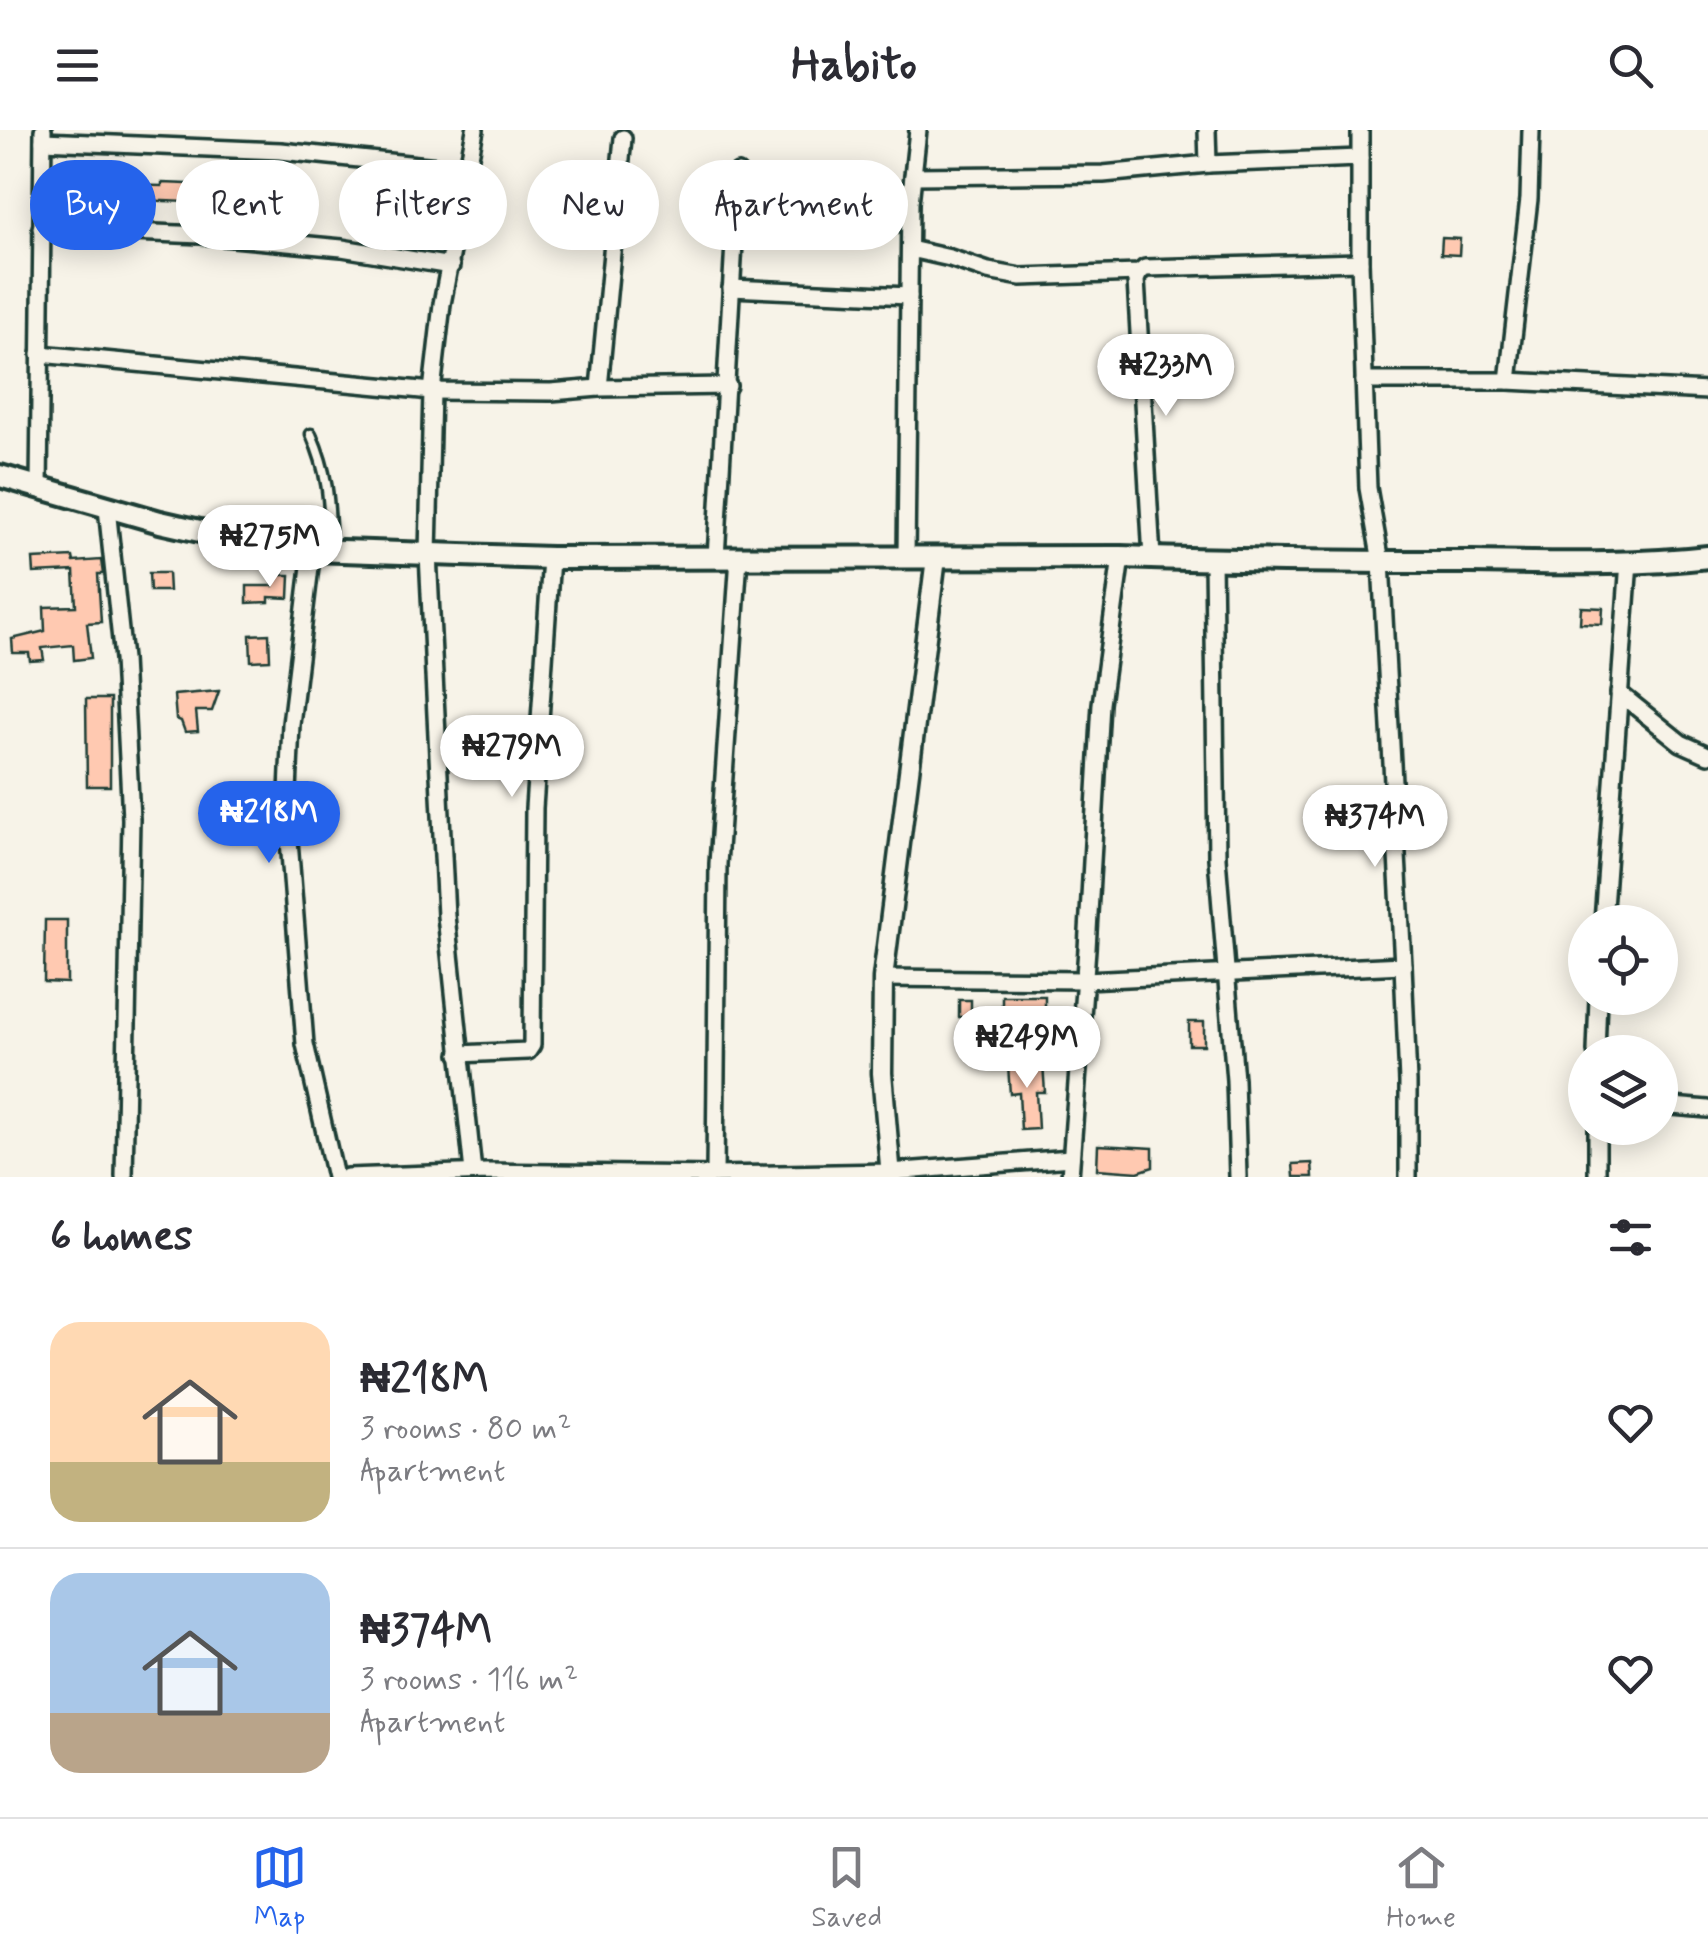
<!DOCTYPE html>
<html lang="en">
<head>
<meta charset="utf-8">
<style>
  :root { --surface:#fff; --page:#f2f2f3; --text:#2b2b33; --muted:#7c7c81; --line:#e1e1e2; --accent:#2563eb }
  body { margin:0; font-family:Mynerve,sans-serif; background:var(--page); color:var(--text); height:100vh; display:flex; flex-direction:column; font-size:38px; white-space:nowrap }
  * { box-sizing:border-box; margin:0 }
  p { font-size:32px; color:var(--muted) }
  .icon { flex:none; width:55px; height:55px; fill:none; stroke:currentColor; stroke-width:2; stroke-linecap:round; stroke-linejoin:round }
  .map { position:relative; height:1047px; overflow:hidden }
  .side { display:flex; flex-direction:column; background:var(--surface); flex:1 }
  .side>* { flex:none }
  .top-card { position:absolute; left:30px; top:30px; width:1000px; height:90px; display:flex; gap:20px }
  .controls { position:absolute; left:1568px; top:775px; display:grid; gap:20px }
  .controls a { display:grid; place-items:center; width:110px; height:110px; border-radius:50%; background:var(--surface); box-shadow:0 5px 25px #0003; font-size:50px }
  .price { position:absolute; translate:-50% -85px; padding:0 22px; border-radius:35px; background:#fff; color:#222; font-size:32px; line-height:65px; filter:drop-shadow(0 2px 5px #0008) }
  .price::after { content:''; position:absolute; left:50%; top:60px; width:30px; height:22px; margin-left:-15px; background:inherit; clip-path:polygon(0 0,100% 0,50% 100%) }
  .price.active { background:var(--accent); color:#fff }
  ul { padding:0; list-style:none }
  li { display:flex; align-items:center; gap:30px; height:250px; padding:0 50px }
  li+li { border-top:2px solid var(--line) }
  li span { display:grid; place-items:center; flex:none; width:280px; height:200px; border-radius:30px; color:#555 }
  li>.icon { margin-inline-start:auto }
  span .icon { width:120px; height:120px; fill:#fffc; stroke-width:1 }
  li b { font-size:42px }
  h2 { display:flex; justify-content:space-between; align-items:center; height:120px; padding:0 50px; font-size:42px }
  .chip { padding:0 35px; border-radius:45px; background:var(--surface); box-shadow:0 5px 25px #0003; font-size:35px; line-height:90px }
  .chip.active { background:var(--accent); color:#fff }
  header { display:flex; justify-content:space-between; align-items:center; height:130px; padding:0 50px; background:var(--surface); font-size:45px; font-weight:700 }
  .dock { display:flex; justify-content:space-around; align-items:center; height:140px; border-top:2px solid var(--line); background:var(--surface); font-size:28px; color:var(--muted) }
  .dock a { display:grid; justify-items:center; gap:5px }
  .dock .active { color:var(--accent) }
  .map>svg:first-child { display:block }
  .building { fill:#ffc9b1; stroke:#1f3d34; stroke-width:2.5 }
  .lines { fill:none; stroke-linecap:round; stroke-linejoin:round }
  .service-casing { stroke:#1f3d34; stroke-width:15 }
  .minor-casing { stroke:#1f3d34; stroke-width:22 }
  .tertiary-casing { stroke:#1f3d34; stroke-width:25 }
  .secondary-casing { stroke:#1f3d34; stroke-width:28 }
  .service { stroke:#f7f3e8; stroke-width:8 }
  .minor { stroke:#f7f3e8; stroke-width:15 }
  .tertiary { stroke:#f7f3e8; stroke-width:18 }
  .secondary { stroke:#f7f3e8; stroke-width:20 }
</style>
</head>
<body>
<header><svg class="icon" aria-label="menu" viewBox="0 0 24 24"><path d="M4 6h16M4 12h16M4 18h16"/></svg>Habito<svg class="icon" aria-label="search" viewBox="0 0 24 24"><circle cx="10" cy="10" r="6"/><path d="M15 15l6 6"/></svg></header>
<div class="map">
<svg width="1708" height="1047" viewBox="0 0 1708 1047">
  <rect width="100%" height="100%" fill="#f7f3e8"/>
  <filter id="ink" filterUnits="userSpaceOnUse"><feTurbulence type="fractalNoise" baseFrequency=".01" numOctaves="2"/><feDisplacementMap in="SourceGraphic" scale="20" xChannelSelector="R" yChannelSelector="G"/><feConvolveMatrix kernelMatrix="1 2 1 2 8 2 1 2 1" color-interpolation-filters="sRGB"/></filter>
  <g filter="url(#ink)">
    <g class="building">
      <polygon points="162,53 188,54 188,72 138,70 138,73 124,72 124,55 162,56"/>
      <polygon points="1442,108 1460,109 1459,125 1441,124"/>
      <polygon points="73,427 74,432 101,430 103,444 98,444 101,492 87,493 91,528 74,530 73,515 42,518 44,530 30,531 29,523 13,523 12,509 45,501 44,477 76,476 74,441 34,443 33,429"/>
      <polygon points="149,443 168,443 169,461 150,461"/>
      <polygon points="273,445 290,445 289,468 269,467 269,472 247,473 247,456 273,456"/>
      <polygon points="1581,477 1603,478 1602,494 1580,493"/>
      <polygon points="269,504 270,530 251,531 250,505"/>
      <polygon points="219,561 212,581 196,581 198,601 185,602 181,591 176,589 174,565"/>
      <polygon points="86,569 110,569 110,656 87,656"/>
      <polygon points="45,790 67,790 67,853 44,852"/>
      <polygon points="1002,866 1045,866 1045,884 1021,884 1021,880 1002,880"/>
      <rect x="959" y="870" width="12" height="17"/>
      <polygon points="1060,887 1061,922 1044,922 1044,888"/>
      <rect x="1189" y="892" width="15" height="23"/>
      <polygon points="1043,934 1045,962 1036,962 1038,999 1021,1000 1019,963 1010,964 1008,936"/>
      <polygon points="1098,1015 1153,1018 1153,1037 1138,1042 1097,1039"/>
      <polygon points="1312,1033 1313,1047 1294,1047 1293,1034"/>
    </g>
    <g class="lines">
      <g class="service-casing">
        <path id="service" d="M311 304C329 345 329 373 331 417"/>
      </g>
      <g class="minor-casing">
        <g id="minor">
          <polyline points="1207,0 1208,34"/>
          <polyline points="1360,0 1360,132 1368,358 1381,432 1403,835 1408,952 1408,1047"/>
          <polyline points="43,11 281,21 467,40"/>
          <polyline points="913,46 1103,44 1208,34 1360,28"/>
          <polyline points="41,98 201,105 342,118 451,136"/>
          <polyline points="910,119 950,128 988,141 1021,147 1139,143 1145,138 1360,132"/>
          <polyline points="1139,143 1136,150 1152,428"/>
          <polyline points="731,158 909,166"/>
          <polyline points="40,224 432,261 551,262 599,258 728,256"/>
          <polyline points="1364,251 1508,251 1529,69 1531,0"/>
          <polyline points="1508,251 1708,261"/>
          <polyline points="599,258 623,8"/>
          <polyline points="39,359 43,0"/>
          <polyline points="107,378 123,529 131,689 124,1047"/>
          <polyline points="312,420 291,594 287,685 305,914 335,1047"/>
          <polyline points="716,428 738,43"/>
          <polyline points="906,428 910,73 918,0"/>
          <polyline points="1213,430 1217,728 1235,950 1238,1047"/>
          <polyline points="1619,563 1681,613 1708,625"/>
          <polyline points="1603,792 1629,431"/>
          <polyline points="883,848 1085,850 1403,835"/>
          <polyline points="1596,922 1598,868"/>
          <polyline points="459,924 528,921 532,915 534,678 551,428"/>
          <polyline points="1660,975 1708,979"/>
          <polyline points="1597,998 1597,1047"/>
          <polyline points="473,1042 446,786 428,424 432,261 442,174 475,0"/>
          <polyline points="715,1045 718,734 739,427"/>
          <polyline points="347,1047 487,1042 715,1045 890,1042 1071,1028"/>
          <polyline points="1070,1047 1087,819 1101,574 1121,427"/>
        </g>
      </g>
      <g class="tertiary-casing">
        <polyline id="tertiary" points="891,1047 882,943 883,848 936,428"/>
      </g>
      <g class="secondary-casing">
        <path id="secondary" d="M0 346 160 392 244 411 312 420 551 428 1121 427C1238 431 1355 432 1472 432 1550 433 1630 436 1708 427"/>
      </g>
      <use href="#service" class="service"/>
      <use href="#minor" class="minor"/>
      <use href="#tertiary" class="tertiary"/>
      <use href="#secondary" class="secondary"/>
    </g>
  </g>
</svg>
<div class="controls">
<a><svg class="icon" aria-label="locate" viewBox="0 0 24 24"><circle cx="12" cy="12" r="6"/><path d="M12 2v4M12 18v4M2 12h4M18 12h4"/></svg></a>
<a><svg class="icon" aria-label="layers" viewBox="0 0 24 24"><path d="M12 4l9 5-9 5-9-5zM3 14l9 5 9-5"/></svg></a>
</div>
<b class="price" style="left:1166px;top:289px">₦233M</b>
<b class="price" style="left:270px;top:460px">₦275M</b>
<b class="price" style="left:512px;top:670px">₦279M</b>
<b class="price active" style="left:269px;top:736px">₦218M</b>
<b class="price" style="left:1375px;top:740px">₦374M</b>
<b class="price" style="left:1027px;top:961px">₦249M</b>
<div class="top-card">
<a class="chip active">Buy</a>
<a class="chip">Rent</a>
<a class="chip">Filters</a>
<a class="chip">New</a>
<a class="chip">Apartment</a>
</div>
</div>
<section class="side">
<h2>6 homes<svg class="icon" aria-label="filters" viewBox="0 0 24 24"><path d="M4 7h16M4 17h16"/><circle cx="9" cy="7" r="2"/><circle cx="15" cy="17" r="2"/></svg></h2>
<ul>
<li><span style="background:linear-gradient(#ffd9b3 70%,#c2b280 0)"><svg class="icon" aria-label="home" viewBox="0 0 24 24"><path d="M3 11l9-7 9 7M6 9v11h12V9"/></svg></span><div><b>₦218M</b><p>3 rooms · 80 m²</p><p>Apartment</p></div><svg class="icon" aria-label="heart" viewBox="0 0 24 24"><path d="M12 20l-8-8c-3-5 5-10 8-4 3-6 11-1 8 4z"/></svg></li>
<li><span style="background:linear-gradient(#a9c7e8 70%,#b9a48a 0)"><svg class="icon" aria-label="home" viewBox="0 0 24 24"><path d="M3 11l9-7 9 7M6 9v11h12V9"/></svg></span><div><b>₦374M</b><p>3 rooms · 116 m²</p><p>Apartment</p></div><svg class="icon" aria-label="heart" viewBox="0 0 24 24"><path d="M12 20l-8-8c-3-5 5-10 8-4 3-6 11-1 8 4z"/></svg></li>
</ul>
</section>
<nav class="dock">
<a class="active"><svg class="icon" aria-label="map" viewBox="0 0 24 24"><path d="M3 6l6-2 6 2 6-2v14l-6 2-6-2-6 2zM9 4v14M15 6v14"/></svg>Map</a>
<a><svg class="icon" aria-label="saved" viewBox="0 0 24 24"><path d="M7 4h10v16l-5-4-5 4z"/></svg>Saved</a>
<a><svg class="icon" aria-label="home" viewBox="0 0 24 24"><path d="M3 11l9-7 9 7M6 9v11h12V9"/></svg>Home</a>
</nav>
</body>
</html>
